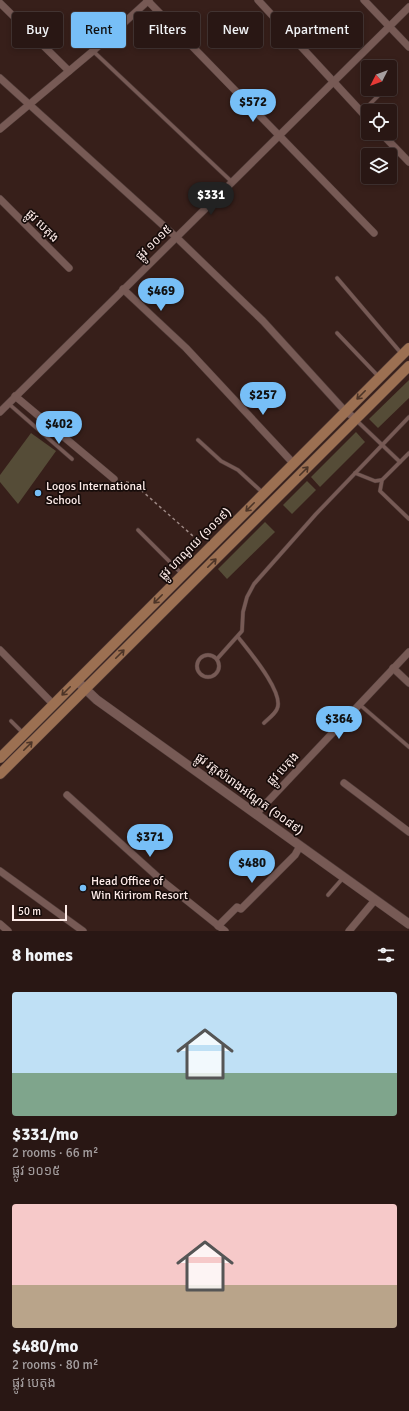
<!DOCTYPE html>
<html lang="en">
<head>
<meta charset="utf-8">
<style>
  :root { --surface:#291714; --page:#352422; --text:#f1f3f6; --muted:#a59fa0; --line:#453634; --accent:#77bff7 }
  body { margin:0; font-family:Signika,"Noto Sans Khmer",sans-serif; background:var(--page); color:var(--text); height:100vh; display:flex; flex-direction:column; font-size:15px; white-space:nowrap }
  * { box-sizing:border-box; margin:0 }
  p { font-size:13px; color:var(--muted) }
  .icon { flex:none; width:22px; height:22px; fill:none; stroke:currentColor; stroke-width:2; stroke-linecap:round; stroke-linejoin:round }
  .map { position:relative; height:931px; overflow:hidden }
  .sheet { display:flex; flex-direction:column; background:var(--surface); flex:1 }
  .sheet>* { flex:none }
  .banner { position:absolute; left:12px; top:12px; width:385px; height:36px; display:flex; gap:8px }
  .needle { width:26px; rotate:228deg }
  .buttons { position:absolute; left:361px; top:60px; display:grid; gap:8px }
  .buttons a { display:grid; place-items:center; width:36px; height:36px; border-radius:4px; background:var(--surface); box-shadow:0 2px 6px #0003,0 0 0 1px var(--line); font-size:20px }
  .scale { position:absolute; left:12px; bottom:10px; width:55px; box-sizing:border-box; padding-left:4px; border:2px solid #feece9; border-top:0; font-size:11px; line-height:14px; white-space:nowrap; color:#feece9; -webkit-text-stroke:3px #170c0a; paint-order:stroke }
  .price { position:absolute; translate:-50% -34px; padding:0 9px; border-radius:14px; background:var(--accent); color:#111; font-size:13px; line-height:26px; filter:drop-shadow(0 1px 2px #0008) }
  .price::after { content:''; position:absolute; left:50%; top:24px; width:12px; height:9px; margin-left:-6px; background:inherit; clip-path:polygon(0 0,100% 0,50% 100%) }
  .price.active { background:#222; color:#fff }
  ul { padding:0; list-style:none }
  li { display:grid; align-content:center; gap:8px; height:212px; padding:0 12px }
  li span { display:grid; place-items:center; height:124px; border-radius:4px; color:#555 }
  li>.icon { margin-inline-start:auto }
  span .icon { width:72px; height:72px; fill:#fffc; stroke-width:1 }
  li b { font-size:17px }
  h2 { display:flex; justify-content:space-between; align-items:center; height:48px; padding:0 12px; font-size:17px }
  .tag { padding:0 14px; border-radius:4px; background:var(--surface); box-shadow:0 2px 6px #0003,0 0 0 1px var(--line); font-size:14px; line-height:36px }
  .tag.active { background:var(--accent); color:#111 }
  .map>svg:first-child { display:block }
  .green { fill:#554c37 }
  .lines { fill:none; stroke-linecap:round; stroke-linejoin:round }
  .lane-casing { stroke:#4e3a37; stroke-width:4.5 }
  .street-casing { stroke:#4e3a37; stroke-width:8 }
  .secondary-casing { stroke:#4e3a37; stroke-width:10 }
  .primary-casing { stroke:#4e3a37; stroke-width:11 }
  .path { stroke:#9b8682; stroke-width:1.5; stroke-dasharray:3 3; stroke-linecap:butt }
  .lane { stroke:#775a55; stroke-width:3.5 }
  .street { stroke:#775a55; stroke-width:7 }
  .secondary { stroke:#775a55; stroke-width:9 }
  .primary { stroke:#9c7052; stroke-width:10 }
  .oneway { stroke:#4c3427 }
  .poi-dot { fill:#77bff7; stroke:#170c0a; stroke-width:1.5 }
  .labels { text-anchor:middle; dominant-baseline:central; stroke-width:3.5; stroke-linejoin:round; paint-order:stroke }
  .street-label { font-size:12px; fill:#feece9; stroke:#170c0a }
  .poi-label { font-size:12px; fill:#feece9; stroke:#170c0a; text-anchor:start }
</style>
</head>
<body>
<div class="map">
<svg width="409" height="931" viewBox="0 0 409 931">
  <rect width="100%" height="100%" fill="#371f1a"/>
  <g class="green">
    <polygon points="409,380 409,398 378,428 369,419"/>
    <polygon points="356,432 365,442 320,487 311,477"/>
    <polygon points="31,433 56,451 18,504 0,482 0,475"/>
    <polygon points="307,481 316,490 292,514 283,505"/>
    <polygon points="265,522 275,532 227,579 218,569"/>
  </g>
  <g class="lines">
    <g class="lane-casing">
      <g id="lane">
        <polyline points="93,51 232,182"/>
        <polyline points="361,113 380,94"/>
        <polyline points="337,278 401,353"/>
        <polyline points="337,333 379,377"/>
        <polyline points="9,404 72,459"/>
        <polyline points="356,420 400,462"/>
        <polyline points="198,440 221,461 238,470 263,493"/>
        <polyline points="409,453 382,480 380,491 409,519"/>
        <polyline points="355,473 375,481 382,480"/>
        <polyline points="138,530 182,574"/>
        <path d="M238 637C248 650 285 693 277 709 275 714 268 719 264 723"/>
        <circle cx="208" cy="666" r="11"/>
        <polyline points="217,659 242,631 243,612 247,597 254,584 316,514 409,417"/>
        <polyline points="359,704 409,747"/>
        <polyline points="11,721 23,733"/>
        <polyline points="328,895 343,878"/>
      </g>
    </g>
    <g class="street-casing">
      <g id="street">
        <polyline points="147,0 374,233"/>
        <polyline points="258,0 368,119"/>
        <polyline points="364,0 409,47"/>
        <polyline points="0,3 69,71"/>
        <polyline points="0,78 176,237 263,321 345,411 356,419"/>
        <polyline points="0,129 93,51 149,0"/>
        <polyline points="381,133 409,162"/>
        <polyline points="0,199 69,268"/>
        <polyline points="123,289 186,348 294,464"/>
        <polyline points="15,396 114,479"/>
        <polyline points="0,412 409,7"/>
        <polyline points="0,650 53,704"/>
        <polyline points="393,668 409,683"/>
        <polyline points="344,783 409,832"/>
        <polyline points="67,795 160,879 225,931"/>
        <polyline points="256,814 409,652"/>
        <polyline points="0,871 83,931"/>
        <polyline points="0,924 8,931"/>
        <polyline points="218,926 237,907 241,909 295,855 300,846"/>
        <polyline points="349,931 375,900"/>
      </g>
    </g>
    <g class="secondary-casing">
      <polyline id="secondary" points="77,681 97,700 409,924"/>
    </g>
    <g class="primary-casing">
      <g id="primary">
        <polyline points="0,758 409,348"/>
        <polyline points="0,774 409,366"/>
      </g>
    </g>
    <polyline class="path" points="120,481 133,483 202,544"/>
    <use href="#lane" class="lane"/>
    <use href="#street" class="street"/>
    <use href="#secondary" class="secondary"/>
    <use href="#primary" class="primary"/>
  </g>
  <defs><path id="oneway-shaft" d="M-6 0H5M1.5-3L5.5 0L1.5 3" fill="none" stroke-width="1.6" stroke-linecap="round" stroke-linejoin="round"/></defs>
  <g class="oneway">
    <use href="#oneway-shaft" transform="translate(361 395) rotate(135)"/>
    <use href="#oneway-shaft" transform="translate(304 471) rotate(-45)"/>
    <use href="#oneway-shaft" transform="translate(250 507) rotate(135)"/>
    <use href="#oneway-shaft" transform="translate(212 563) rotate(-45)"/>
    <use href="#oneway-shaft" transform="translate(158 599) rotate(135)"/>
    <use href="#oneway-shaft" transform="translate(120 654) rotate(-45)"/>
    <use href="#oneway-shaft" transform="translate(66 691) rotate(135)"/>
    <use href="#oneway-shaft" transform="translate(28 746) rotate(-45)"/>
  </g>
  <g class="poi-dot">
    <circle cx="38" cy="493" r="4"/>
    <circle cx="83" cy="888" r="4"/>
  </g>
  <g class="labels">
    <g class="street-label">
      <text transform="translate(42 226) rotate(45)">ផ្លូវ បេតុង</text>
      <text transform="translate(154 243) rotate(-44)">ផ្លូវ ១០១៥</text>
      <text transform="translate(195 544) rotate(-45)">ផ្លូវ ហាណូយ (១០១៩)</text>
      <text transform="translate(283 769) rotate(-47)">ផ្លូវ បេតុង</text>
      <text transform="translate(249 794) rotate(36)">ផ្លូវ វត្តសំរោងអណ្ដែត (១០៨៩)</text>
    </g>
    <g class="poi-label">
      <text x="46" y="486">Logos International<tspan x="46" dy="14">School</tspan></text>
      <text x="91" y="881">Head Office of<tspan x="91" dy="14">Win Kirirom Resort</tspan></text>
    </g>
  </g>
</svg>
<div class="buttons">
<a><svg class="needle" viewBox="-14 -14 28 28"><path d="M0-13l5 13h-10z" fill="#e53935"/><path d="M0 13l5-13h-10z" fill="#a59fa0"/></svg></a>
<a><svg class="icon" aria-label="locate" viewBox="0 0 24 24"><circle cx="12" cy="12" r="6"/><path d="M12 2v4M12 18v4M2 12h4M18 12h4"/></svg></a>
<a><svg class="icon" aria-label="layers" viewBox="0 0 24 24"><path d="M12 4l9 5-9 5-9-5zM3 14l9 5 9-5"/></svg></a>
</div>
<div class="scale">50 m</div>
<b class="price" style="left:253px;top:123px">$572</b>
<b class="price active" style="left:211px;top:216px">$331</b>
<b class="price" style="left:161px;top:312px">$469</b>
<b class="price" style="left:263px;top:416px">$257</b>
<b class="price" style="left:59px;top:445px">$402</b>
<b class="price" style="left:339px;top:740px">$364</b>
<b class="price" style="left:150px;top:858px">$371</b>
<b class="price" style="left:252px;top:884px">$480</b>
<div class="banner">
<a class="tag">Buy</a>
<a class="tag active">Rent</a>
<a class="tag">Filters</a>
<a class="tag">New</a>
<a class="tag">Apartment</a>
</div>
</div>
<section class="sheet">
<h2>8 homes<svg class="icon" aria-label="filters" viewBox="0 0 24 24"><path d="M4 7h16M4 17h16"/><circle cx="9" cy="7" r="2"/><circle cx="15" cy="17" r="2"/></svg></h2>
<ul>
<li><span style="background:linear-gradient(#bfe0f5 65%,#7fa58c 0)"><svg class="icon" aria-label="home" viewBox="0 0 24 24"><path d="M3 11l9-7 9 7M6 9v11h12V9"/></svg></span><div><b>$331/mo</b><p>2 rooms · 66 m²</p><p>ផ្លូវ ១០១៥</p></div></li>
<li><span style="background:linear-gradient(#f6c9c9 65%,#b9a48a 0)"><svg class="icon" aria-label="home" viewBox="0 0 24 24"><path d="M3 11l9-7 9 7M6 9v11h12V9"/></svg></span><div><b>$480/mo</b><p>2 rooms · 80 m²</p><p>ផ្លូវ បេតុង</p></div></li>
</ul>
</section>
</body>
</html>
